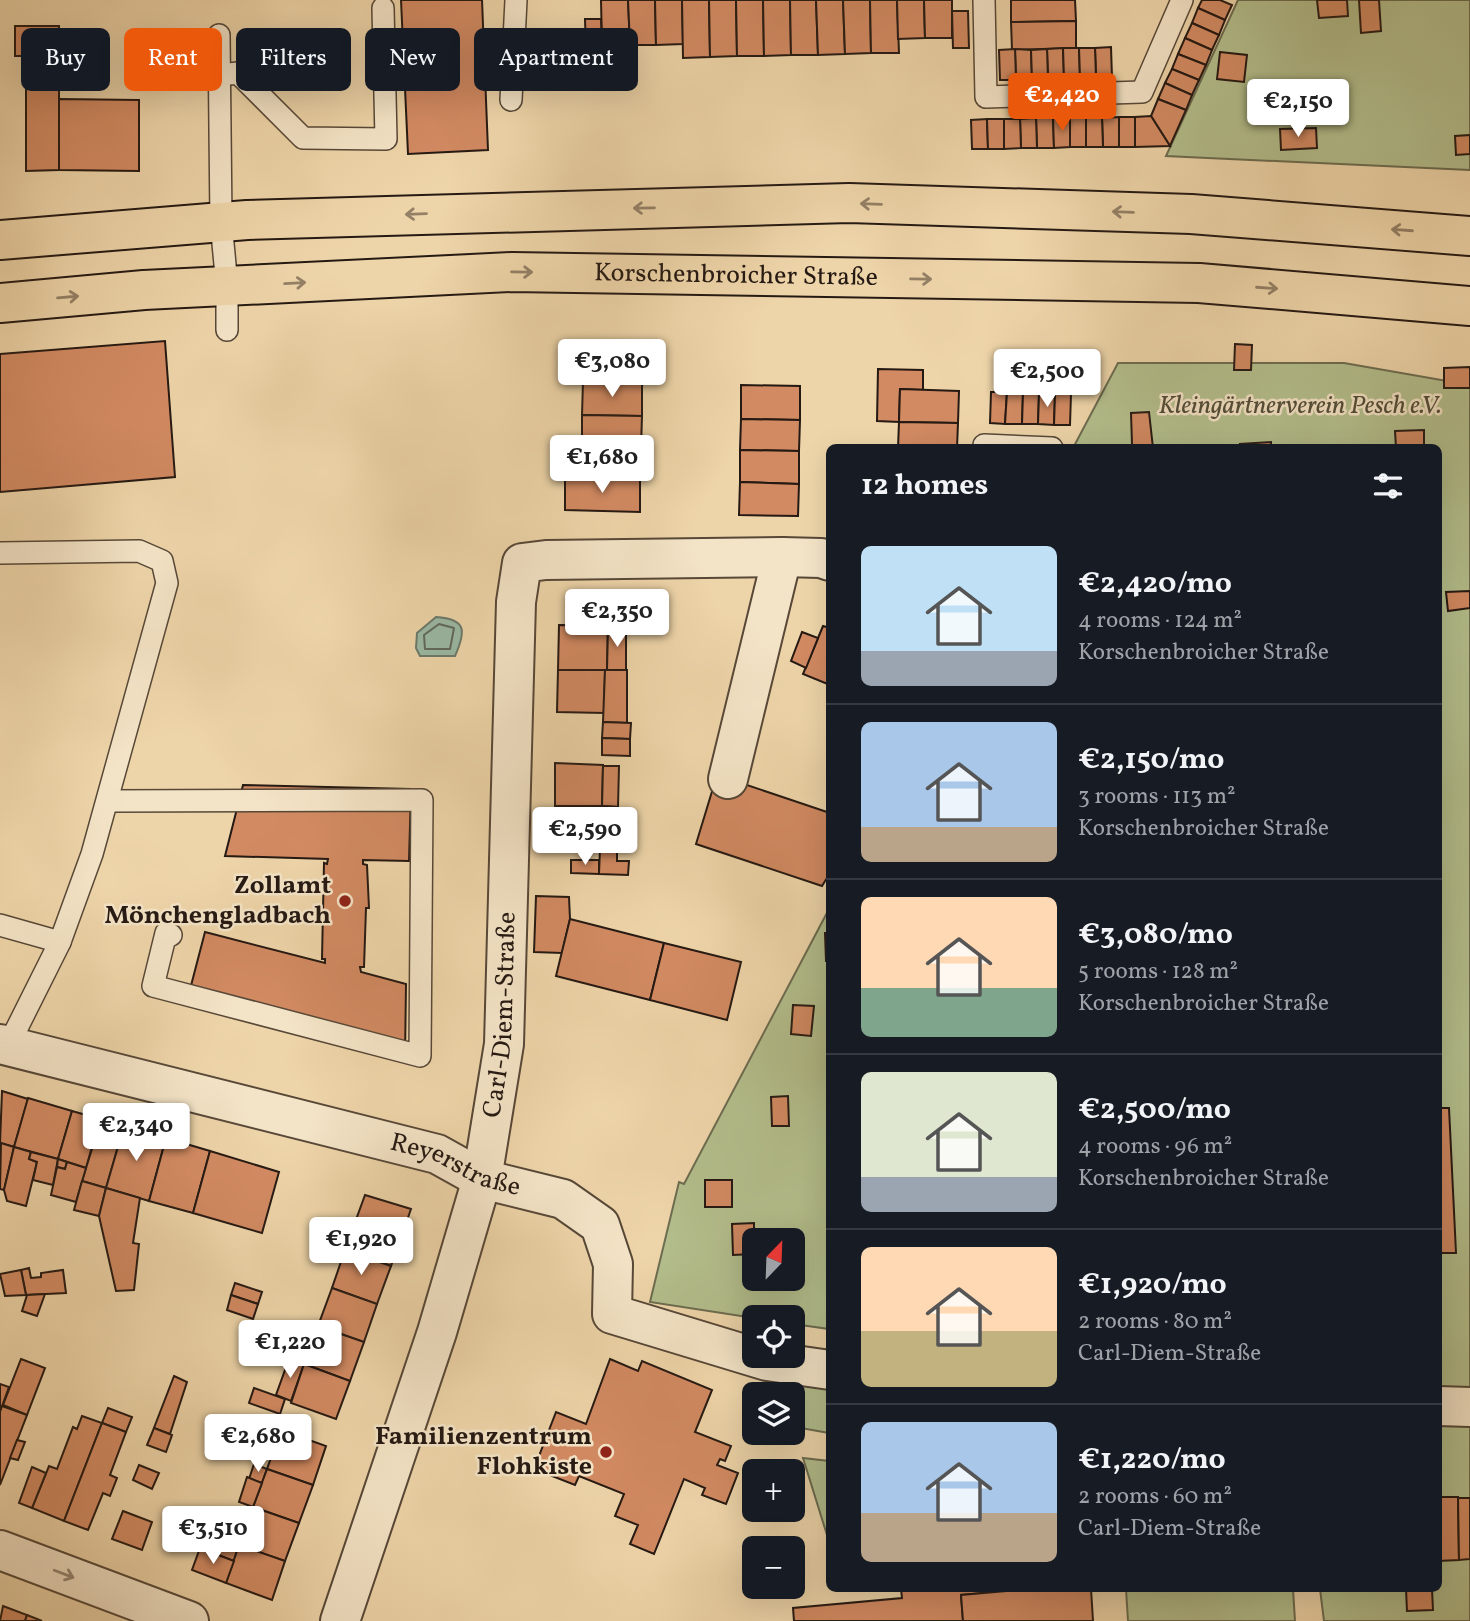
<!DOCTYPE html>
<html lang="en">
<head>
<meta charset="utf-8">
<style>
  :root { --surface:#171b24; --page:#20242c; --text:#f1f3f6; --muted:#9ea1a6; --line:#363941; --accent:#ea580c }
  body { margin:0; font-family:Vollkorn,serif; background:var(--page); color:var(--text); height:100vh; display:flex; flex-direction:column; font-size:26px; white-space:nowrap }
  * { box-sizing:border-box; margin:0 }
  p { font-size:23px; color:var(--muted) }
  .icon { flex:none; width:38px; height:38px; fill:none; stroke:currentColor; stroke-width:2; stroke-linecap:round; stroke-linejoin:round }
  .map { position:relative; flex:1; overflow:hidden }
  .panel { position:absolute; left:826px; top:444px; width:616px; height:1148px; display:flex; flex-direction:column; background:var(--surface); border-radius:10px; box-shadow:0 7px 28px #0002 }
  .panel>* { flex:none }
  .banner { position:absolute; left:21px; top:28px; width:665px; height:63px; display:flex; gap:14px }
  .needle { width:46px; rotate:23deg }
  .fabs { position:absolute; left:742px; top:1228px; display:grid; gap:14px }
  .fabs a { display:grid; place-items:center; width:63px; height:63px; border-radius:10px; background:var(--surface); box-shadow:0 7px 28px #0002; font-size:35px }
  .price { position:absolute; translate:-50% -60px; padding:0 16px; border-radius:7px; background:#fff; color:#222; font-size:23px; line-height:46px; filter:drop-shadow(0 2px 4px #0008) }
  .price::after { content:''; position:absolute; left:50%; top:42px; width:21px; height:16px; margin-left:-10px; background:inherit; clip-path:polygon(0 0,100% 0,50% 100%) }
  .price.current { background:var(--accent); color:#fff }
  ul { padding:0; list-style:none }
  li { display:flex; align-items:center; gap:21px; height:175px; padding:0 35px }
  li+li { border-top:2px solid var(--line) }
  li span { display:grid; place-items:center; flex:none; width:196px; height:140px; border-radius:10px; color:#555 }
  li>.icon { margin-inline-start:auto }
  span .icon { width:84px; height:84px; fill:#fffc; stroke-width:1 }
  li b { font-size:30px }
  h2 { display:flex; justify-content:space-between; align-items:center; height:84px; padding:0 35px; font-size:30px }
  .chip { padding:0 24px; border-radius:10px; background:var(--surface); box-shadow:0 7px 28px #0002; font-size:24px; line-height:63px }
  .chip.current { background:var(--accent); color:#fff }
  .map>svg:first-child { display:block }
  .green { fill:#b3be8c; stroke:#6c6c50; stroke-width:2; fill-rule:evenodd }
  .water { fill:#9ab9a5; stroke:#6b796b; stroke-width:2 }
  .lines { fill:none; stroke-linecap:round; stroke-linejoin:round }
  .shore { stroke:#60695c; stroke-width:2 }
  .building { fill:#d28a62; stroke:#251913; stroke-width:2 }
  .service-casing { stroke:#574838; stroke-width:24 }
  .minor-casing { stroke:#574838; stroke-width:42 }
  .primary-casing { stroke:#251913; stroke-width:42 }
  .service { stroke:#f4e4c7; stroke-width:21 }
  .minor { stroke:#f4e4c7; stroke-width:38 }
  .primary { stroke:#eed5a9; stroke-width:38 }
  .oneway { stroke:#948066 }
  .oneway2 { stroke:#978976 }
  .poi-dot { fill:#8f2418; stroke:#f4e4c7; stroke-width:2.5 }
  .labels { text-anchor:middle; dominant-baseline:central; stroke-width:5; stroke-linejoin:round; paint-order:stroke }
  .street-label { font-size:26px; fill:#251913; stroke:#f4e4c7 }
  .park-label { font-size:26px; font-style:italic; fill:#504b37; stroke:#f4e4c7 }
  .poi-label { font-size:26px; font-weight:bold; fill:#251913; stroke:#f4e4c7; text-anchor:end }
</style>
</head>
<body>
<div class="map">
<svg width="1470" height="1621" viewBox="0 0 1470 1621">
  <rect width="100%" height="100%" fill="#eed5a9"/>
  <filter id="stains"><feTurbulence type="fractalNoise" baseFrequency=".00286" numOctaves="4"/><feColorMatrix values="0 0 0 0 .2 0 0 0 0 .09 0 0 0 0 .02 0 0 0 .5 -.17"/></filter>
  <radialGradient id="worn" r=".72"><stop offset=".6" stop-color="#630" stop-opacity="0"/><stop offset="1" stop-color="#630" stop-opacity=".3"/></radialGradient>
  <g class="green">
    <polygon points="1238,0 1470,0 1470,170 1166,156"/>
    <polygon points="1118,363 1344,363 1470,385 1470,1621 1324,1621 1320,1589 1438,1589 1438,448 1073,448"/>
    <path d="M829 909V1329L793 1324V1318H754L650 1302 679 1182 684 1184ZM754 1241H793V1279H754Z"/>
    <polygon points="829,1381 829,1433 795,1427 793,1395 787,1395 788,1383"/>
    <polygon points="803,1458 829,1461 829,1535 827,1535"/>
    <polygon points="1126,1589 1293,1589 1295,1621 1128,1621"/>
  </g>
  <path class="water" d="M436 617C467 619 466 631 455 656H420L416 648 417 633Z"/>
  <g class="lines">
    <polygon class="shore" points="439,624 454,628 450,649 425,649 424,635"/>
  </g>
  <g class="building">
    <polygon points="401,0 482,0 488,150 408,154"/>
    <polygon points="601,0 628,0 630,45 602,46"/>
    <polygon points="628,0 655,0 656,45 630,45"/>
    <polygon points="655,0 682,0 683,44 656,45"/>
    <polygon points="682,0 709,0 710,57 683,58"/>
    <polygon points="709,0 736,0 737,56 710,57"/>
    <polygon points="736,0 763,0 764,56 737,56"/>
    <polygon points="763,0 790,0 791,55 764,56"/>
    <polygon points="790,0 816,0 818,55 791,55"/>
    <polygon points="816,0 843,0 845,54 818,55"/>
    <polygon points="843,0 870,0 871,53 845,54"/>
    <polygon points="870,0 897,0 899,53 871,53"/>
    <polygon points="897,0 924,0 925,38 898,39"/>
    <polygon points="924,0 952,0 952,38 925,38"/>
    <polygon points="1011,0 1075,0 1076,21 1011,22"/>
    <polygon points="1202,0 1220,0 1232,5 1225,20 1198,8"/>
    <polygon points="1317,0 1347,0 1348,16 1319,18"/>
    <polygon points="1359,0 1379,0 1381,31 1361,33"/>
    <polygon points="1198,8 1225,20 1219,35 1192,23"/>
    <polygon points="952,11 968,11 969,48 953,48"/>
    <polygon points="585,19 601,19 602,51 586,51"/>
    <polygon points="1076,21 1076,48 1012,50 1011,22"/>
    <polygon points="1192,23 1219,35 1212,50 1185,38"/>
    <rect x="15" y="26" width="44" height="30"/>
    <polygon points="1185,38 1212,50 1206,65 1178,54"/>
    <polygon points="1111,47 1112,78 1096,78 1095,48"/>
    <polygon points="1063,48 1064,79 1048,79 1047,49"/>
    <polygon points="1063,48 1079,48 1080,78 1064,79"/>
    <polygon points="1079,48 1095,48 1096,78 1080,78"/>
    <polygon points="1015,49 1031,50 1032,79 1016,80"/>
    <polygon points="1015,49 1016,80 1000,80 999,50"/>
    <polygon points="1047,49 1048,79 1032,79 1031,50"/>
    <polygon points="1220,52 1247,55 1244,82 1217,79"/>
    <polygon points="1178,54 1206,65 1199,80 1172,69"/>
    <polygon points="26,56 59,56 59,170 26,171"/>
    <polygon points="1172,69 1199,80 1192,95 1165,83"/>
    <polygon points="1165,83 1192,95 1186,110 1158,99"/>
    <polygon points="59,99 139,100 139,171 59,170"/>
    <polygon points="1158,99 1186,110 1170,146 1151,116"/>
    <polygon points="1151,116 1170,146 1135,147 1135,117"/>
    <polygon points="1119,117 1119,147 1103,147 1102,118"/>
    <rect x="1119" y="117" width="16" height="30"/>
    <polygon points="1036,118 1053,118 1054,148 1037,148"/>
    <polygon points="1036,118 1037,148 1021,148 1020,119"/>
    <polygon points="1053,118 1070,118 1070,147 1054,148"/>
    <rect x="1070" y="118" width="16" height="29"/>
    <polygon points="1086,118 1102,118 1103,147 1086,147"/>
    <polygon points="987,119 988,149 972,149 971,120"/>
    <polygon points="987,119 1004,119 1004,149 988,149"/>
    <polygon points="1004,119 1020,119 1021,148 1004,149"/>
    <polygon points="1316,128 1317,148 1281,150 1280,129"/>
    <polygon points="1470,135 1470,154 1456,155 1455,136"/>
    <polygon points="165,341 175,477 0,492 0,354"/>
    <polygon points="1235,344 1252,345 1251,370 1234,370"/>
    <polygon points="1470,367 1470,388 1444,388 1444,368"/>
    <polygon points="878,369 923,370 923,390 900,389 899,422 877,421"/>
    <polygon points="583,381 642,382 642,416 582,415"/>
    <polygon points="741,385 800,386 800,420 741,419"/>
    <polygon points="900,389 959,391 958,423 899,422"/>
    <polygon points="991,392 1007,392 1005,424 990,423"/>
    <polygon points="1007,392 1023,393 1022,424 1005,424"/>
    <polygon points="1023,393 1039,394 1038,424 1022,424"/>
    <polygon points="1039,394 1055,394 1054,425 1038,424"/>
    <polygon points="1055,394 1071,394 1070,425 1054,425"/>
    <polygon points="1149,412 1153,448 1129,448 1132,444 1131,413"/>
    <polygon points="582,415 642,416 641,448 582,447"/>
    <polygon points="741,419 800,420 799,451 740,450"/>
    <polygon points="899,422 958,423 957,448 898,448"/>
    <polygon points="1424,430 1424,448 1396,448 1395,431"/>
    <polygon points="1271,442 1271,448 1241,448 1240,444"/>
    <polygon points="582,447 641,448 640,480 581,478"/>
    <polygon points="740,450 799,451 799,484 740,482"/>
    <polygon points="565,478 640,480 640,512 565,510"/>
    <polygon points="740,482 799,484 798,516 739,515"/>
    <polygon points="1470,591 1470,608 1448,611 1446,592"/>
    <rect x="609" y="604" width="30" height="17"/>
    <polygon points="559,625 608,626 607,670 558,670"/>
    <polygon points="823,626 830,628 830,685 803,674"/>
    <polygon points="608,627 626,627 626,670 607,670"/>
    <polygon points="802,632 818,638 806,668 791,661"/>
    <polygon points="558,670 605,670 604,713 557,712"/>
    <polygon points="605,670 627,670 627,723 603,722"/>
    <polygon points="603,722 631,723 630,739 602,738"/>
    <polygon points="602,738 630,739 630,756 602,755"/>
    <polygon points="555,763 603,765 602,806 555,806"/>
    <polygon points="603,766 619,766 618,807 602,806"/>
    <polygon points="717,775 830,813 830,873 822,886 696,844"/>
    <polygon points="243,785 411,789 409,861 363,860 363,864 367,865 369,908 366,908 364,967 360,967 361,972 406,984 405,1057 187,1001 205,932 325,963 325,959 322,959 324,863 327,864 328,859 225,856"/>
    <polygon points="555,806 602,806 601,848 554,846"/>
    <polygon points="602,806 618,807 617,848 601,848"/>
    <polygon points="600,848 617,848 617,861 629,861 628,875 599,874"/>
    <polygon points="571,860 599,860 599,874 571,873"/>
    <polygon points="536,896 569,897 570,919 562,953 534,952"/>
    <polygon points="570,919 664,943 650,1000 556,976"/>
    <polygon points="825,933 830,933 830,961 826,961"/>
    <polygon points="664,943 741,962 727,1020 650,1000"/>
    <polygon points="793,1005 814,1006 811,1036 791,1034"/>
    <polygon points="2,1091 28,1099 14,1147 0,1143"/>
    <polygon points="788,1096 789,1126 772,1126 771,1097"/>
    <polygon points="28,1098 72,1111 58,1159 14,1147"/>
    <polygon points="1438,1108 1449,1108 1456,1253 1438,1253"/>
    <polygon points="72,1111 100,1119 86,1168 58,1159"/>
    <polygon points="101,1120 124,1126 106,1188 82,1181"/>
    <polygon points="124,1126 166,1138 149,1201 106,1188"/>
    <polygon points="166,1138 210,1151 193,1213 149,1201"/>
    <polygon points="1,1143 14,1147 4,1190 0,1189"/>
    <polygon points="14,1147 31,1152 29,1159 37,1162 26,1206 7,1201 4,1190"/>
    <polygon points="210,1151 279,1172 262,1233 193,1213"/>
    <polygon points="31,1152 58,1159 53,1185 33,1180 37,1162 29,1159"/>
    <polygon points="58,1159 67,1162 65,1169 57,1167"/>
    <polygon points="67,1162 86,1168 76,1202 51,1195 57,1167 65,1169"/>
    <rect x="705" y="1180" width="27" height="27"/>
    <polygon points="82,1181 106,1188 99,1216 74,1210"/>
    <polygon points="106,1188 140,1198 133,1243 139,1244 134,1290 116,1291 99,1216"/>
    <polygon points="365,1195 411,1209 391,1266 345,1250"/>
    <polygon points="754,1223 754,1254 733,1255 732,1224"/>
    <polygon points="345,1250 391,1266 377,1304 332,1288"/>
    <polygon points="29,1268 31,1278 41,1277 41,1273 63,1270 66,1293 26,1295 21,1270"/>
    <polygon points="21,1270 26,1295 5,1296 0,1274"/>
    <polygon points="235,1283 262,1292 258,1304 231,1295"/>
    <polygon points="332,1288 377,1304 364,1342 318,1326"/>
    <polygon points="45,1294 37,1316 22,1311 27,1295"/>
    <polygon points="231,1295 258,1304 253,1319 227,1310"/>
    <polygon points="318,1326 364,1342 350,1381 304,1364"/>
    <polygon points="21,1359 45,1368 27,1415 3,1405"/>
    <polygon points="289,1359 304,1364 291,1401 276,1395"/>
    <polygon points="610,1359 638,1371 642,1361 712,1390 695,1432 731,1446 725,1461 720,1459 717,1465 738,1473 726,1504 702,1495 705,1488 684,1479 654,1554 630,1544 638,1525 615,1516 624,1494 579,1476 575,1485 534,1469 556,1412 586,1424"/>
    <polygon points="304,1364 350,1381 336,1419 291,1403"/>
    <polygon points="174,1376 187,1382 170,1434 154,1428"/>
    <polygon points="0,1384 9,1387 0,1412"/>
    <polygon points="254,1388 285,1399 280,1414 249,1403"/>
    <polygon points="2,1406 27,1415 0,1485 0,1412"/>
    <polygon points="108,1408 132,1417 126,1432 102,1423"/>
    <polygon points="82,1416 102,1423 64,1521 32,1508 49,1466 57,1469 73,1427 77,1429"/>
    <polygon points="102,1423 126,1432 110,1475 117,1478 110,1496 103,1493 88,1530 64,1521"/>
    <polygon points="154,1428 172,1435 166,1452 147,1445"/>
    <polygon points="281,1430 326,1446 313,1485 267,1469"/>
    <polygon points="17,1440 25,1442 18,1460 10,1458"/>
    <polygon points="254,1464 267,1469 262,1483 249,1479"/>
    <polygon points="139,1465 159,1473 152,1489 133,1480"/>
    <polygon points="32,1467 46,1473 32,1508 19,1503"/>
    <polygon points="267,1469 313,1485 299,1523 253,1507"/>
    <polygon points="247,1477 262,1483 253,1507 239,1502"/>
    <polygon points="1438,1497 1458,1497 1459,1560 1438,1561"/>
    <polygon points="1458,1498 1470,1498 1470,1559 1459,1560"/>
    <polygon points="253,1507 299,1523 285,1561 239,1545"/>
    <polygon points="123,1511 152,1522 142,1550 112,1539"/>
    <polygon points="180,1524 198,1531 192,1548 173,1542"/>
    <polygon points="223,1540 239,1545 234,1561 218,1555"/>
    <polygon points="239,1545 285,1561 272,1600 226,1583"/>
    <polygon points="200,1548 234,1561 226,1583 192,1570"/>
    <polygon points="901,1589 1031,1589 961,1595 963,1621 794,1621 793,1608 902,1598"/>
    <polygon points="1031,1589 1091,1589 1093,1621 963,1621 961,1595"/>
    <polygon points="1406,1589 1432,1589 1433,1610 1407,1611"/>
    <polygon points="3,1606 27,1615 25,1621 0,1621"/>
    <polygon points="27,1615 42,1621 25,1621"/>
  </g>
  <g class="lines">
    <g class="service-casing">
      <g id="service">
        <polyline points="984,0 986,97 1142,92 1182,0"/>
        <polyline points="219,35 221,222 227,286 227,330"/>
        <polyline points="219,75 238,73 303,138 386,139 383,8"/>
        <polyline points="511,100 516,0"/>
        <polyline points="984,445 1052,448"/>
        <polyline points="0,553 139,551 162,561 167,583 92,854 60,942 8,1046"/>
        <polyline points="109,801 422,800 420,1056 153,986 166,933 171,935"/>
        <polyline points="0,925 60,942"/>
      </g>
    </g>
    <g class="minor-casing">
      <g id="minor">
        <polyline points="728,779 782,557"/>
        <path id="s1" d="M0 1044 437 1154 482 1179 563 1199 600 1225 613 1264 612 1314 767 1361 830 1370"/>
        <polyline points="1438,1406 1470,1407"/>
        <polyline points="0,1550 189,1621"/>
        <path id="s2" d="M340 1621 437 1332 482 1179 504 1044 516 602 522 563 546 560 782 557 821 558 830 561"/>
      </g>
    </g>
    <g class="primary-casing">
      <g id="primary">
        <polyline points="0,240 247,220 849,203 1191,214 1470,236"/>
        <path id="s3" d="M0 303 144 290 512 272 1199 283 1470 306"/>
      </g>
    </g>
    <use href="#service" class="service"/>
    <use href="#minor" class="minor"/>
    <use href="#primary" class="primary"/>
  </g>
  <defs><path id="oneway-shaft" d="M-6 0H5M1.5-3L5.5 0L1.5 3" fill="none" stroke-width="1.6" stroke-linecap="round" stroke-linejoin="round" transform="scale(1.75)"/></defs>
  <g class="oneway">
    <use href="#oneway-shaft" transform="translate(871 204) rotate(-178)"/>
    <use href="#oneway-shaft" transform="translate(644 208) rotate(179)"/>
    <use href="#oneway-shaft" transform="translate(1123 212) rotate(-178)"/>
    <use href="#oneway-shaft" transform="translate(416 214) rotate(178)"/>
    <use href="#oneway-shaft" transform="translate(1402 230) rotate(-176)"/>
    <use href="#oneway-shaft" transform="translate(522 272) rotate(1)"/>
    <use href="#oneway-shaft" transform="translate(921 279) rotate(1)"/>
    <use href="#oneway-shaft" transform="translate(295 283) rotate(-3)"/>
    <use href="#oneway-shaft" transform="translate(1267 288) rotate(4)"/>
    <use href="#oneway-shaft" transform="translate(68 297) rotate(-5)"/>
  </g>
  <use class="oneway2" href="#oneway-shaft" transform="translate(64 1574) rotate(21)"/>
  <g class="poi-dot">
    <circle cx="345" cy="901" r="7"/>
    <circle cx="606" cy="1452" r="7"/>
  </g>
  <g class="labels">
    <g class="street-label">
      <text stroke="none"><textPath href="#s3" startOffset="737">Korschenbroicher Straße</textPath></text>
      <text stroke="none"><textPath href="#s2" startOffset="630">Carl-Diem-Straße</textPath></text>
      <text stroke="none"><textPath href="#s1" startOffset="472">Reyerstraße</textPath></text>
    </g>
    <g class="park-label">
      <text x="1300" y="406">Kleingärtnerverein Pesch e.V.</text>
    </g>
    <g class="poi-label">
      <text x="331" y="886">Zollamt<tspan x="331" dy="30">Mönchengladbach</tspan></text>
      <text x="592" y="1437">Familienzentrum<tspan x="592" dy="30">Flohkiste</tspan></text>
    </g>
  </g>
  <rect width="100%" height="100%" filter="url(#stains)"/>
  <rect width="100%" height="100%" fill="url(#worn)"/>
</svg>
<div class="fabs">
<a><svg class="needle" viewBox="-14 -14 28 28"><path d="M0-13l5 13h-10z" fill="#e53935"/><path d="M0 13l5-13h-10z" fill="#9ea1a6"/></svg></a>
<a><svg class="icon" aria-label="locate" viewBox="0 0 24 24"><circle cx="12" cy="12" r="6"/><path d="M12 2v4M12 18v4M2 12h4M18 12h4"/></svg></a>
<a><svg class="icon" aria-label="layers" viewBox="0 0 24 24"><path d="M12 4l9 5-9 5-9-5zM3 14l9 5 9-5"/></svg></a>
<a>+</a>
<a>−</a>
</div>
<b class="price current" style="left:1062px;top:133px">€2,420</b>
<b class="price" style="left:1298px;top:139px">€2,150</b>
<b class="price" style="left:612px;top:399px">€3,080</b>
<b class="price" style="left:1047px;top:409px">€2,500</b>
<b class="price" style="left:602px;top:495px">€1,680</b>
<b class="price" style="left:617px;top:649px">€2,350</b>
<b class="price" style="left:585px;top:867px">€2,590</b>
<b class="price" style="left:136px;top:1163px">€2,340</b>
<b class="price" style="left:361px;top:1277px">€1,920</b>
<b class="price" style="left:290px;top:1380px">€1,220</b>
<b class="price" style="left:258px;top:1474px">€2,680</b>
<b class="price" style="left:213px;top:1566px">€3,510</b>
<div class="banner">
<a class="chip">Buy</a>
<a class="chip current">Rent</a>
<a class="chip">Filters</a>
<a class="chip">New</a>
<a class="chip">Apartment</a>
</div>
<section class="panel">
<h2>12 homes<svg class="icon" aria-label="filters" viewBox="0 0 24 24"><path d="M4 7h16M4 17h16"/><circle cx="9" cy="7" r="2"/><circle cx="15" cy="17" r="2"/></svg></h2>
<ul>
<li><span style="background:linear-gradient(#bfe0f5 75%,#9aa5b1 0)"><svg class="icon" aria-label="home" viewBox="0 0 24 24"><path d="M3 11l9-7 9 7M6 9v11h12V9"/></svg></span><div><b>€2,420/mo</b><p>4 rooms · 124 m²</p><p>Korschenbroicher Straße</p></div></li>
<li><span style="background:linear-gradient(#a9c7e8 75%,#b9a48a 0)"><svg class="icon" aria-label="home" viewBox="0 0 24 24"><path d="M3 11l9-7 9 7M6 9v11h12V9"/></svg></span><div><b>€2,150/mo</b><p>3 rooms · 113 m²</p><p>Korschenbroicher Straße</p></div></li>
<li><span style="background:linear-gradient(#ffd9b3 65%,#7fa58c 0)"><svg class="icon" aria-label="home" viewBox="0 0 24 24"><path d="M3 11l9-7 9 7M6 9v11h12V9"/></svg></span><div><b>€3,080/mo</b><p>5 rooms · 128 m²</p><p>Korschenbroicher Straße</p></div></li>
<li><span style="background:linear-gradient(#dfe7d0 75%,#9aa5b1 0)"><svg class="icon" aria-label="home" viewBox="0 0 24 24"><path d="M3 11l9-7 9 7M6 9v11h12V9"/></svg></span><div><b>€2,500/mo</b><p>4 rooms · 96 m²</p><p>Korschenbroicher Straße</p></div></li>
<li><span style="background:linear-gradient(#ffd9b3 60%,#c2b280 0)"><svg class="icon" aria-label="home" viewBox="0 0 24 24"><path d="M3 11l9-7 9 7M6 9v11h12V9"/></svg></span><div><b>€1,920/mo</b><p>2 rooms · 80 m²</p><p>Carl-Diem-Straße</p></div></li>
<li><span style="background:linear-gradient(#a9c7e8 65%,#b9a48a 0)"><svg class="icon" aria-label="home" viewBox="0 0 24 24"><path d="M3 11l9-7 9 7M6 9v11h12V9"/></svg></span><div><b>€1,220/mo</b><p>2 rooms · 60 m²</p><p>Carl-Diem-Straße</p></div></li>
</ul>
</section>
</div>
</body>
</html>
